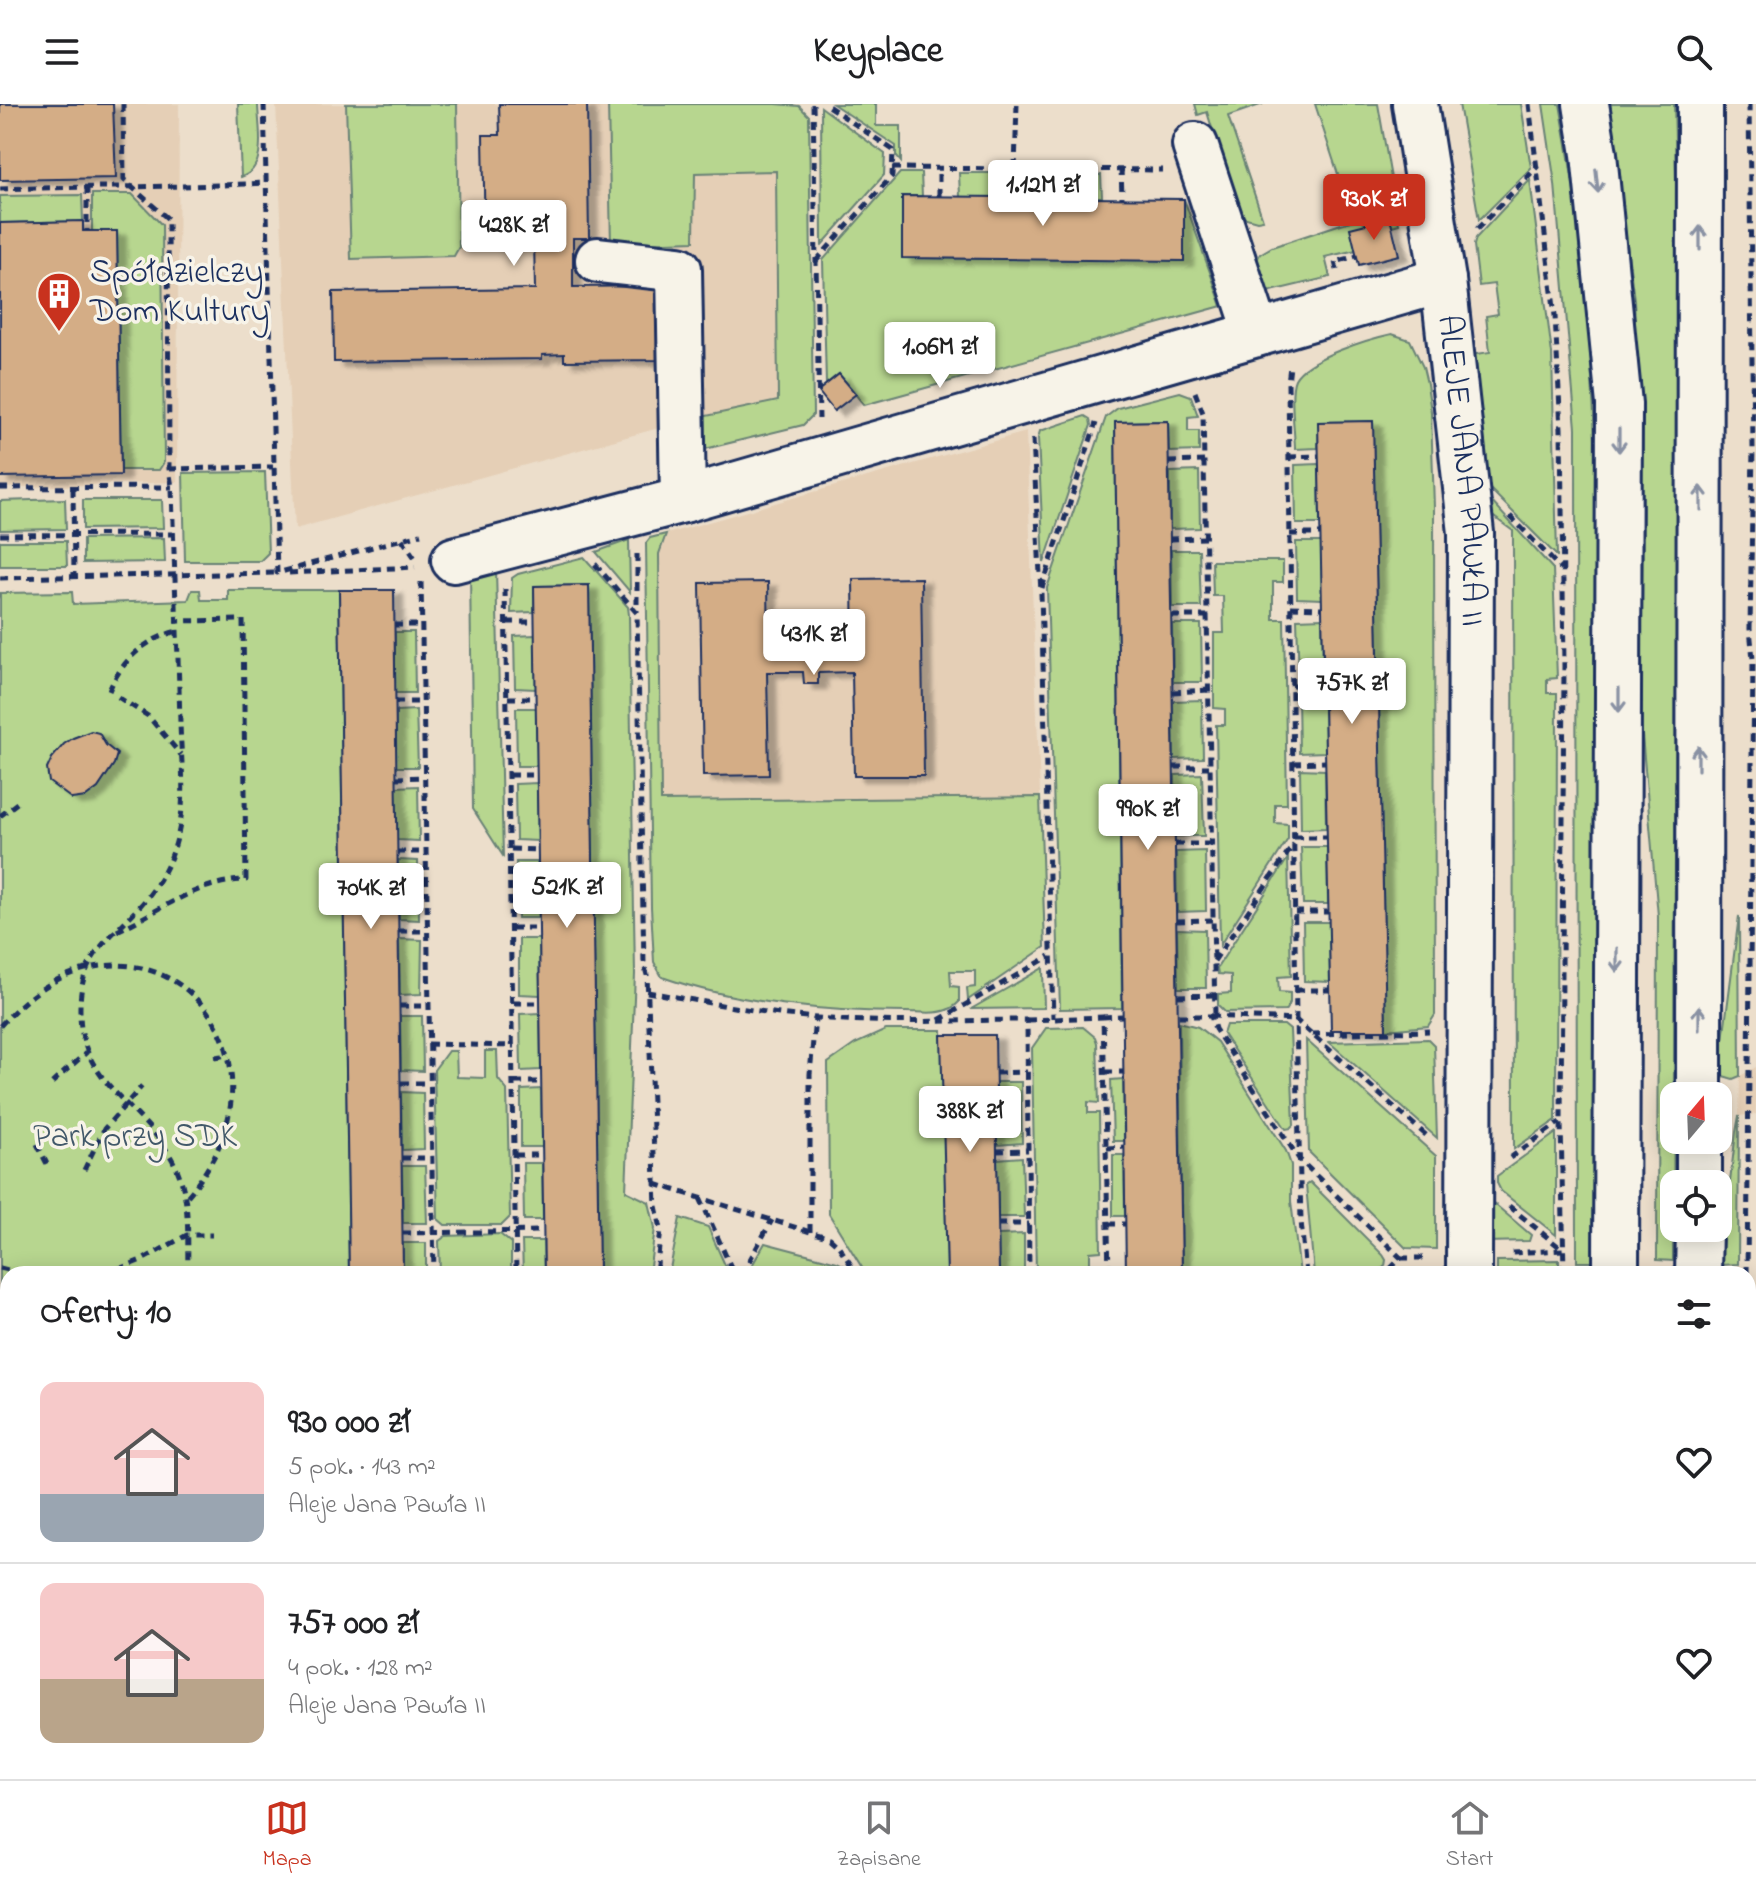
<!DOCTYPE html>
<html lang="pl">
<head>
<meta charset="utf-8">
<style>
  :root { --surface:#fff; --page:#f6f6f6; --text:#202124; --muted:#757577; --line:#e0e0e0; --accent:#c8321e }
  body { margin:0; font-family:"Indie Flower",sans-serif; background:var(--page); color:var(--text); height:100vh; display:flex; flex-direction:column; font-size:30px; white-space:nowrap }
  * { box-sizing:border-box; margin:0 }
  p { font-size:26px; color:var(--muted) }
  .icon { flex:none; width:44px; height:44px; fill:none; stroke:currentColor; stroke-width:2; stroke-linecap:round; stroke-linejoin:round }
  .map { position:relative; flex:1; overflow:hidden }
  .drawer { position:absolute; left:0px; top:1162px; width:1756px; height:514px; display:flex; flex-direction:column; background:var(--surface); border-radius:24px 24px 0 0; box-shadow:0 4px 20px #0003 }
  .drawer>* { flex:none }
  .needle { width:52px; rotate:19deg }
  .buttons { position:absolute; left:1660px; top:978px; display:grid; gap:16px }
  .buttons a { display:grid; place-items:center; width:72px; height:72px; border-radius:16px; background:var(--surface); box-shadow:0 4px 20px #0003; font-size:40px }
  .price { position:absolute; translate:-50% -68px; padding:0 18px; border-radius:8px; background:#fff; color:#222; font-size:26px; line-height:52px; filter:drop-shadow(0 2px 4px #0008) }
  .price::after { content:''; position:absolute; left:50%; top:48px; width:24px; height:18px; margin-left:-12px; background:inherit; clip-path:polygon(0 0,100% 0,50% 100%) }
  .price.current { background:var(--accent); color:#fff }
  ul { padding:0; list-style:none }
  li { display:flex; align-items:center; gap:24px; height:200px; padding:0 40px }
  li+li { border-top:2px solid var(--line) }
  li span { display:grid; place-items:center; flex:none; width:224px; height:160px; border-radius:16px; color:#555 }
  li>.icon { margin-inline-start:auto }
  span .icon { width:96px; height:96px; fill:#fffc; stroke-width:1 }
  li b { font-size:34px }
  h2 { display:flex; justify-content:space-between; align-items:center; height:96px; padding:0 40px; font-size:34px }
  header { display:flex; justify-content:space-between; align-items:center; height:104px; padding:0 40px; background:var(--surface); font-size:36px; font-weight:700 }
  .tab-bar { display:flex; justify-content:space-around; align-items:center; height:112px; border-top:2px solid var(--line); background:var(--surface); font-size:22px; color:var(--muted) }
  .tab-bar a { display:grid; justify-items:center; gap:4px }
  .tab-bar .current { color:var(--accent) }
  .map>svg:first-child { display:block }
  .built { fill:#e5cfb6 }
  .green { fill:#b7d68f; stroke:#698276; stroke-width:2 }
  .building { fill:#d4ad86; stroke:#1b2f5e; stroke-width:2; filter:url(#shadow) }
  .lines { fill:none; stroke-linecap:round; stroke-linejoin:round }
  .minor-casing { stroke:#1b2f5e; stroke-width:50 }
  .major-casing { stroke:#1b2f5e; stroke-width:50 }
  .path { stroke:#1b2f5e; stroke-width:5; stroke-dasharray:8 6; stroke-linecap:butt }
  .minor { stroke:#f7f3e8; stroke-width:44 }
  .major { stroke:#f7f3e8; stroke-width:44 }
  .oneway { stroke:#8991a3 }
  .labels { text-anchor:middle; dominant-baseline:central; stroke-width:7; stroke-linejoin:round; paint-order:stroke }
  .poi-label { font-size:34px; fill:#1b2f5e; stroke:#f7f3e8; text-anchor:start }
  .street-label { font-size:34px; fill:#1b2f5e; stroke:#f7f3e8 }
  .park-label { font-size:34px; fill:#42596a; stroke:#f7f3e8 }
</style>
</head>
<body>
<header><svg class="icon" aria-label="menu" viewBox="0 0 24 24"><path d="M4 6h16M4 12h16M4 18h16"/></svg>Keyplace<svg class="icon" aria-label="search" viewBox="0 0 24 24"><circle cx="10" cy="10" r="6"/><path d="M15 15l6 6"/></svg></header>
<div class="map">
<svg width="1756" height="1675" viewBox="0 0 1756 1675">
  <defs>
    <filter id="shadow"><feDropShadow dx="9" dy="5" stdDeviation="2" flood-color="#0004"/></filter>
  </defs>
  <rect width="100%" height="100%" fill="#ecdecb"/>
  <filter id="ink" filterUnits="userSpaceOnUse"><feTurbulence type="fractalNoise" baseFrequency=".0125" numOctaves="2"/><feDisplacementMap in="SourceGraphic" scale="16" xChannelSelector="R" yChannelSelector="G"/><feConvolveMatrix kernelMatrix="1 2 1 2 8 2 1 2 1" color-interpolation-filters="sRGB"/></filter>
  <g filter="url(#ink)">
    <g class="built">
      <polygon points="0,0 179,0 177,378 0,384"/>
      <polygon points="276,0 776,0 778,298 684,317 295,425"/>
      <polygon points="1026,328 1045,817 662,856 659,450 666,430"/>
      <polygon points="1756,963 1756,1010 1739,1012 1740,972"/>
      <polygon points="8,1587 8,1668 182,1668 182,1675 0,1675 0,1588"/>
    </g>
    <g class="green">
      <path d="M238 0H258C258 23 269 64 241 73Z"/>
      <polygon points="346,0 457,0 459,143 454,152 351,155"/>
      <polygon points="608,0 776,0 799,2 809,12 813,311 803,321 701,346 692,315 778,297 776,67 695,69 694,137 611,140"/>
      <polygon points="833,0 876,0 876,22 901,22 901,58 896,52 896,42"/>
      <polygon points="1195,0 1263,0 1228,12 1263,116 1257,117 1239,112 1201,27 1212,24 1207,8 1198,11"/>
      <polygon points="1315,0 1378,0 1399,120 1392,122 1390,114 1356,146 1325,153 1330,173 1259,190 1254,161 1260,150 1272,143 1353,116"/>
      <polygon points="1459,0 1521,0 1531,64 1479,116"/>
      <path d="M1543 0H1560C1582 119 1592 240 1596 361L1593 1158H1577L1576 324 1555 80Z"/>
      <polygon points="1609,0 1674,0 1678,148 1673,1157 1657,1156 1658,812 1641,620 1643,402 1634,196"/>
      <polygon points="821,3 885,50 884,71 822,141"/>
      <polygon points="900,69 921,69 922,92 902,92 902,154 1184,156 1184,95 1222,202 864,301 839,270 826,280 823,156"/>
      <polygon points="959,69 1011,69 1012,93 960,93"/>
      <polygon points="1053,71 1101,71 1102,93 1053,93"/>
      <polygon points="1530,76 1552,250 1557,452 1480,375 1470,251 1490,248 1486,212 1498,210 1494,180 1479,182 1474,141 1476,134"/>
      <polygon points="92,90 132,90 162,121 164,358 159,366 121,366 117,127 92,127"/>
      <polygon points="82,91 83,117 0,119 0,92"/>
      <path d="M1392 230 1410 236 1423 263 1427 280 1431 308 1434 404 1435 911 1428 922 1386 926 1373 317 1319 318 1318 344 1295 345C1295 330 1289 288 1295 275 1306 254 1369 235 1392 230Z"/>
      <polygon points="1180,288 1191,292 1198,312 1188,313 1188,327 1199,327 1199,347 1169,348 1168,317 1115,318 1122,904 1060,905 1047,484 1106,313 1118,304"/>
      <polygon points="1085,312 1090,315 1091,321 1044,459 1038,334 1040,327"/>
      <polygon points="1319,360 1320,420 1296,420 1295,361"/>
      <polygon points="1199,367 1200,424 1170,425 1170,368"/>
      <polygon points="265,368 268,449 260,457 185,457 183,369"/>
      <polygon points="1480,385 1553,465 1557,574 1547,575 1547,589 1557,589 1556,1016 1514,1045 1513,427 1483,405"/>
      <polygon points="65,395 66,425 0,426 0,397"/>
      <polygon points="83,396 162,396 163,424 83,425"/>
      <path d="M666 430 659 450 661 697 1040 693 1045 843 968 896 967 884 975 883V867H950L951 882 959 883V898C956 901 953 904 949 905 937 911 920 908 906 908 828 908 736 899 662 873L654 858 651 803 646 439 650 434Z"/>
      <polygon points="164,434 165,458 83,459 83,435"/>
      <polygon points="629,436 630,488 596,448"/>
      <polygon points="0,437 66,437 67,462 0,462"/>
      <polygon points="1296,438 1321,438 1322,495 1297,494"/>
      <polygon points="1171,446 1199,446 1201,503 1172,503"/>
      <polygon points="584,453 628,503 629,511 635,870 626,1087 649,1098 655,1124 649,1170 599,1170 589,481 534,482 534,508 511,509 512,474 518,470"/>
      <polygon points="1212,457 1283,457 1283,478 1273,478 1273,515 1284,515 1287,700 1275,700 1275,719 1288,720 1288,735 1220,841 1216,621 1225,621 1225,605 1214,604 1214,529 1224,529 1223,492 1213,492"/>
      <polygon points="496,465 503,752 473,705 470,466"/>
      <polygon points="192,486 200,486 201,496 228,496 228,486 339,486 349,1170 8,1170 8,1410 0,1410 0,489 72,488 73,500 188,496"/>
      <polygon points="1322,514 1323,574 1299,574 1297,515"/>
      <polygon points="1172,520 1201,520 1202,578 1173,578"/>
      <polygon points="395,528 414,528 415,589 395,589"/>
      <polygon points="535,531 536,585 515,584 514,532"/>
      <polygon points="1324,590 1325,648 1299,649 1298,591"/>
      <polygon points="1202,596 1203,654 1174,655 1173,597"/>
      <polygon points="516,604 536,604 537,662 517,662"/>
      <polygon points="416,606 418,663 396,663 396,607"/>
      <polygon points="1300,665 1325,666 1326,724 1301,725"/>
      <polygon points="1202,670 1204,732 1176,732 1175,671"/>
      <polygon points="537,679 538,737 516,736 515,680"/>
      <polygon points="418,682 419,737 397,736 396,683"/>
      <polygon points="1301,743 1327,743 1328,800 1303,800"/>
      <polygon points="1205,747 1206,807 1177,808 1176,748"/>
      <polygon points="1288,754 1291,872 1278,873 1279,888 1290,889 1290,899 1285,907 1225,908 1218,901 1218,890 1231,889 1231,871 1218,870 1217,864"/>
      <polygon points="398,756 418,757 419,816 399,815"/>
      <polygon points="516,758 538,758 539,814 518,814"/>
      <polygon points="1739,812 1740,972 1733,975 1723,972 1721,952"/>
      <polygon points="1303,818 1329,818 1330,878 1304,877"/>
      <polygon points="1177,825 1205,826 1206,884 1178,884"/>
      <polygon points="399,835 422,836 421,890 400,891"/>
      <polygon points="519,835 539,835 540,891 519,890"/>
      <polygon points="1043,864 1044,904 971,905"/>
      <polygon points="540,909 541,966 521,967 520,910"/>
      <polygon points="400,912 422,912 423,967 401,966"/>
      <polygon points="1179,918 1198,923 1217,938 1286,1047 1291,1061 1291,1097 1300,1170 1182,1170"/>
      <polygon points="1226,921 1284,921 1290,926 1294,1021 1291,1024 1286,1025 1223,930"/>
      <polygon points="1083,923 1095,933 1097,939 1099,999 1088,998 1088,1009 1099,1009 1101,1147 1090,1148 1090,1161 1101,1160 1102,1170 1036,1170 1032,944 1046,924"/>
      <polygon points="886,926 942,926 947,1170 866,1170 829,1110 828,959 855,940"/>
      <polygon points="1428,935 1434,941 1437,1034 1329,938"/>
      <polygon points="1306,936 1436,1052 1436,1145 1406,1144 1309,1048"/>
      <polygon points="448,947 456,947 457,973 485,974 485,947 497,947 498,975 507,986 510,1113 502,1121 445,1121 438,1115 434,966"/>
      <polygon points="1123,975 1124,1037 1113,1037 1111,976"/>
      <polygon points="996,978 1021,978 1022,1039 997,1041"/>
      <polygon points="541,985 542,1043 521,1043 521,986"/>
      <polygon points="401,988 423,989 424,1045 402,1046"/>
      <polygon points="1739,1012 1738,1160 1720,1161 1736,1028"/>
      <polygon points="1556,1029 1556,1131 1501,1087 1497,1079 1497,1072"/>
      <polygon points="1113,1051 1124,1051 1125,1112 1113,1112"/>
      <polygon points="1022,1053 1024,1113 998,1113 997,1055"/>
      <polygon points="523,1059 542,1059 543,1116 524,1116"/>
      <polygon points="402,1062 425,1062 427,1119 403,1119"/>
      <polygon points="1310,1078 1383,1151 1386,1156 1385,1162 1376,1170 1314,1170 1306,1081"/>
      <polygon points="1484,1091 1531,1131 1529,1137 1485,1138"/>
      <polygon points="680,1114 708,1123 729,1170 669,1170"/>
      <polygon points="500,1130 511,1139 511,1170 440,1170 439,1137 446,1132"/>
      <polygon points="1024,1130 1024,1170 999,1170 998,1131"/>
      <polygon points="522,1137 543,1137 544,1170 523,1170"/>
      <rect x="403" y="1139" width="23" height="31"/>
      <polygon points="765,1139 837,1158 845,1162 851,1170 747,1170"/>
      <polygon points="1559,1156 1559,1170 1497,1170 1497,1157"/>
      <polygon points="1077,1668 1245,1668 1252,1675 1078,1675"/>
    </g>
    <g class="building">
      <polygon points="0,0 113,0 116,74 0,76"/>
      <polygon points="499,0 587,0 589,134 573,134 573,183 657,182 658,256 564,257 564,250 542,251 542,255 334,258 333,188 535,185 534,135 485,136 483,31 500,31"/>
      <polygon points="902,92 1184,95 1184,157 902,154"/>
      <polygon points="1390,114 1399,151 1359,161 1350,124"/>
      <polygon points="83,117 83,127 117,127 121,371 0,373 0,119"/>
      <polygon points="839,270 856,290 834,307 818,287"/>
      <polygon points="1168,317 1182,1170 1126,1170 1115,318"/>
      <polygon points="1373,317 1386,926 1331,926 1318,318"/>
      <polygon points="921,474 924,672 854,672 852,568 818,569 818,580 804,580 803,568 767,568 769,671 703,672 700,479 768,478 769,549 802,548 802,537 818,537 818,547 854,547 853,475"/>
      <polygon points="589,481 599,1170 544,1170 534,482"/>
      <polygon points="339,486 394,486 403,1170 349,1170"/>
      <polygon points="91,627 99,629 106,641 117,650 114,660 98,684 86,693 72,695 49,678 47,665 52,654 64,640 73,634"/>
      <polygon points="941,931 995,931 999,1170 947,1170"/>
      <polygon points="8,1587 8,1668 36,1668 36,1675 0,1675 0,1588"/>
      <rect x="317" y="1668" width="68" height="7"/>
      <rect x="475" y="1668" width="67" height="7"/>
      <rect x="760" y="1668" width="58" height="7"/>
      <rect x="955" y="1668" width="51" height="7"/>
    </g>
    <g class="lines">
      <g class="minor-casing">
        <g id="minor">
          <path id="s1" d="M1415 0 1443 176 1471 429 1469 1170"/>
          <polyline points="1195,41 1257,229"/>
          <polyline points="598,156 679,165 683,396"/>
          <polyline points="454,456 683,396 1443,176"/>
          <polyline points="1748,1292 1756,1292"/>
          <polyline points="0,1485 8,1485"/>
          <polyline points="250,1668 250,1675"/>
          <polyline points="693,1668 693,1675"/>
          <polyline points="1401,1675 1405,1668"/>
        </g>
      </g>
      <g class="major-casing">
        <g id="major">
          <polyline points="1586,0 1594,50 1619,300 1616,1170"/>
          <polyline points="1699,992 1700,0"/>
          <polyline points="1699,1036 1699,1080"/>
          <polyline points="1698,1170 1699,1124"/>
          <polyline points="1614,1675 1614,1668"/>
          <polyline points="1695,1675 1695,1668"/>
        </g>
      </g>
      <g class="path">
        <path d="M123 0 124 76 168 115 169 365 172 383C174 462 178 540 180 619 181 656 187 697 177 734 171 759 158 782 140 802 107 838 79 852 80 908 80 983 147 1001 176 1063 191 1095 187 1135 188 1170"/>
        <polyline points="264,0 277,469 421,430"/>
        <polyline points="813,0 819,315"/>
        <polyline points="1529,0 1555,212 1561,325 1564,562 1561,1018 1564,1170"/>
        <polyline points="892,64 1163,66"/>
        <polyline points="1015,64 1017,0"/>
        <polyline points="1033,64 1034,93"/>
        <polyline points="1121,64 1122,94"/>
        <polyline points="87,83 87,127"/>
        <path d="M0 85C89 82 177 84 266 79"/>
        <polyline points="939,92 939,64"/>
        <polyline points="1477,125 1538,62"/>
        <polyline points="816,157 892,72 893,46 825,0"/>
        <polyline points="1337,166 1335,158 1357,152"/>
        <polyline points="1195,288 1203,309 1215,912"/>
        <polyline points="1033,335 1041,489 1053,914"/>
        <polyline points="1289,353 1319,352"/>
        <polyline points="1169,358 1204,357"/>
        <polyline points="169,365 273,363"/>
        <polyline points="0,384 172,383"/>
        <polyline points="73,384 74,473"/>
        <polyline points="1510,412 1561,465"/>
        <polyline points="1290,430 1320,430"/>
        <polyline points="0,431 173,430"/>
        <polyline points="402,435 415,454"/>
        <polyline points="1170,435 1205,434"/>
        <polyline points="637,450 637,508"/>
        <polyline points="595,460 637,509 644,860 647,871 656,1102 661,1125 656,1170"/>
        <polyline points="289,469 415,463"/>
        <polyline points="0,474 279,469"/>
        <polyline points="421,478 434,1170"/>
        <polyline points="1042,484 1096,319"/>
        <polyline points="505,485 516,1170"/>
        <polyline points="1291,503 1322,504"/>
        <polyline points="1172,512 1207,512"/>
        <polyline points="507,518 535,518"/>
        <polyline points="394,521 421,521"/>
        <polyline points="1292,582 1323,582"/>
        <path d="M109 587C121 557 146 534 178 527"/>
        <polyline points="1173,588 1208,586"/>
        <polyline points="118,593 148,612 181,651"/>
        <polyline points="508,594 536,594"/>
        <polyline points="395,598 422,598"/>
        <polyline points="1293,659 1325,658"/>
        <polyline points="1174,663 1209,663"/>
        <polyline points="510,671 537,671"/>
        <polyline points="396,674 423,673"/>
        <polyline points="0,712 17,699"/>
        <polyline points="1294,733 1327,733"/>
        <polyline points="1175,740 1210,740"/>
        <polyline points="511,745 538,746"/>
        <polyline points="397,748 424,748"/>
        <polyline points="1295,808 1328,808"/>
        <polyline points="1177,817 1212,816"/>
        <polyline points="512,824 539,824"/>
        <path d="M117 827C160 807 197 777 246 776L243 516 178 517"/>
        <polyline points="399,827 426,827"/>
        <polyline points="1214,857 1294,740"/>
        <polyline points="1296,886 1330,886"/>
        <path d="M647 888C708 898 768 911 830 915 895 920 961 916 1027 916L1029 1170"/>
        <polyline points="1178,892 1214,891"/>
        <polyline points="514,899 540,899"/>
        <polyline points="400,902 427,902"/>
        <polyline points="1179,912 1211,912 1215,925 1299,1055 1401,1154 1385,1170"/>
        <polyline points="1211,912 1296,916 1288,279 1290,262"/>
        <polyline points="1103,913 1122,912"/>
        <polyline points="939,916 1050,852"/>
        <polyline points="1027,916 1103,913 1109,1170"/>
        <path d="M0 922C136 766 319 941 185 1095"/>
        <polyline points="1312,930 1429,927"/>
        <polyline points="428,940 514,942"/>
        <polyline points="215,953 229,951"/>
        <polyline points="1105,968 1123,968"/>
        <polyline points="996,969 1027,968"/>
        <polyline points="515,978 541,978"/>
        <polyline points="52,979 87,948"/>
        <polyline points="401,979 429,979"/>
        <polyline points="37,1040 49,1064"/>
        <polyline points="1107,1044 1124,1043"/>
        <polyline points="997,1047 1028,1046"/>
        <polyline points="515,1051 542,1051"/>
        <polyline points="402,1054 430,1054"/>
        <polyline points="1510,1054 1560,1018"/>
        <polyline points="84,1066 104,1025 142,982"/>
        <polyline points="655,1080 830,1134 838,1141 857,1170"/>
        <polyline points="700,1094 734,1170"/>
        <polyline points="1509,1102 1563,1146 1511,1149"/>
        <polyline points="998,1120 1029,1120"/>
        <polyline points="1108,1120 1125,1120"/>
        <polyline points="810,1128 810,970 815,914"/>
        <polyline points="403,1129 543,1127"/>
        <polyline points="1401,1154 1428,1154"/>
        <polyline points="0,1164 24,1170"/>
        <polyline points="253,1164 253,1170"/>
        <polyline points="91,1170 121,1164 144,1155 187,1131 212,1131"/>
        <polyline points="742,1170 772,1116"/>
        <polyline points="1306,1170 1301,1117 1296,916 1428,1033"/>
        <polyline points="1747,1170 1753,555 1750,525 1753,344 1749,0"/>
        <polyline points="1748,1209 1756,1209"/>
        <polyline points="0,1374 8,1374"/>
        <polyline points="0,1420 8,1420"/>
        <polyline points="1748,1491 1756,1497"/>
        <polyline points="0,1534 8,1534"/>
        <polyline points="1748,1545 1756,1539"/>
        <polyline points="1748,1651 1756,1655"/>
        <polyline points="840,1668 840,1675"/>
        <polyline points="923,1668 923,1675"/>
        <polyline points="1070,1668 1071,1675"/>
        <polyline points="1744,1668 1744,1675"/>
        <polyline points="426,1671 426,1675"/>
        <polyline points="196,1675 197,1668"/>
        <polyline points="1278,1675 1279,1668"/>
        <polyline points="1343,1675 1347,1668"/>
        <polyline points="1562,1675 1562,1668"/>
      </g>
      <use href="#minor" class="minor"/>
      <use href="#major" class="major"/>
    </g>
    <defs><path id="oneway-shaft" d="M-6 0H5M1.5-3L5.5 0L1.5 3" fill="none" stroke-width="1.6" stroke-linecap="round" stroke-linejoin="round" transform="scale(2)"/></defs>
    <g class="oneway">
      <use href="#oneway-shaft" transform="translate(1597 77) rotate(84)"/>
      <use href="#oneway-shaft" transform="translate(1700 134) rotate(-90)"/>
      <use href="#oneway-shaft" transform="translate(1619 336) rotate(90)"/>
      <use href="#oneway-shaft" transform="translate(1701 394) rotate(-90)"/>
      <use href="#oneway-shaft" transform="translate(1619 596) rotate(90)"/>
      <use href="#oneway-shaft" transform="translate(1698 654) rotate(-90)"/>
      <use href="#oneway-shaft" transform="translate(1617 856) rotate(90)"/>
      <use href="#oneway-shaft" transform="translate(1699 914) rotate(-90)"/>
    </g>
  </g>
  <defs>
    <g id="building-pin" transform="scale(2.3)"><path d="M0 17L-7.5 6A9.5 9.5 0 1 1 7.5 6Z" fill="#c8321e" stroke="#f7f3e8"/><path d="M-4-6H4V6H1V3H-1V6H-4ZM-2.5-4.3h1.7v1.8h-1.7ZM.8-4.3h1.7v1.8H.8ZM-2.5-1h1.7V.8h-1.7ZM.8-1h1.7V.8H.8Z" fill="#fff"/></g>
  </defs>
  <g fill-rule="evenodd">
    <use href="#building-pin" x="59" y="190"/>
  </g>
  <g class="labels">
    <g class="poi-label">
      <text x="90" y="170">Spółdzielczy<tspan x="90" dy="39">Dom Kultury</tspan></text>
    </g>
    <g class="street-label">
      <text stroke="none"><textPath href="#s1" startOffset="370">ALEJE JANA PAWŁA II</textPath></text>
    </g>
    <g class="park-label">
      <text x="135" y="1034">Park przy SDK</text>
    </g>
  </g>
</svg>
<div class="buttons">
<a><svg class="needle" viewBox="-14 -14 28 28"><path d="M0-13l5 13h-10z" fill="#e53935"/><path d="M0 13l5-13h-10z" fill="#757577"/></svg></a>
<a><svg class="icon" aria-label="locate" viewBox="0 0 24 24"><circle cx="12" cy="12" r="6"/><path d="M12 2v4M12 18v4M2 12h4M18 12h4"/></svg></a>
</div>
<b class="price" style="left:1043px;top:124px">1.12M zł</b>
<b class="price current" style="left:1374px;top:138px">930K zł</b>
<b class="price" style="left:514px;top:164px">428K zł</b>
<b class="price" style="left:940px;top:286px">1.06M zł</b>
<b class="price" style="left:814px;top:573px">431K zł</b>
<b class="price" style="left:1352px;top:622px">757K zł</b>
<b class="price" style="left:1148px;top:748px">990K zł</b>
<b class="price" style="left:567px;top:826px">521K zł</b>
<b class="price" style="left:371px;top:827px">704K zł</b>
<b class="price" style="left:970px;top:1050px">388K zł</b>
<section class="drawer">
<h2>Oferty: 10<svg class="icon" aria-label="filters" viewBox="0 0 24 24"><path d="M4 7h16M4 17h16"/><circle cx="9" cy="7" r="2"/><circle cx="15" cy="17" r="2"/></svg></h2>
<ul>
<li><span style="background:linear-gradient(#f6c9c9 70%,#9aa5b1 0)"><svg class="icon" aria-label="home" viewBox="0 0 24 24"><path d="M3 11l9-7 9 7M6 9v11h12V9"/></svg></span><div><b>930 000 zł</b><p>5 pok. · 143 m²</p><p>Aleje Jana Pawła II</p></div><svg class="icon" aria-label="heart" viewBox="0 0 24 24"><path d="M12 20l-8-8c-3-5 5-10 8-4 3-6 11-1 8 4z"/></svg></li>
<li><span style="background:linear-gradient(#f6c9c9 60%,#b9a48a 0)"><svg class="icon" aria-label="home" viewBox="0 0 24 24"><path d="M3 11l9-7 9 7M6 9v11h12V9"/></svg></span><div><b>757 000 zł</b><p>4 pok. · 128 m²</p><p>Aleje Jana Pawła II</p></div><svg class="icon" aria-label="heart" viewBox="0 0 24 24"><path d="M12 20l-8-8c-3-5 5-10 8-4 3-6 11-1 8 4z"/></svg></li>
</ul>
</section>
</div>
<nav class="tab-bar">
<a class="current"><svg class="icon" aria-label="map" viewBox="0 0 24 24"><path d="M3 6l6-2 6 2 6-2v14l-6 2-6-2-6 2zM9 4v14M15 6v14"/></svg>Mapa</a>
<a><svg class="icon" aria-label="saved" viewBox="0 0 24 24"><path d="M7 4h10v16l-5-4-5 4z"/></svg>Zapisane</a>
<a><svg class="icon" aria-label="home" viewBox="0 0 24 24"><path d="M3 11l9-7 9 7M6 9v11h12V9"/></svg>Start</a>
</nav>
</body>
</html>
